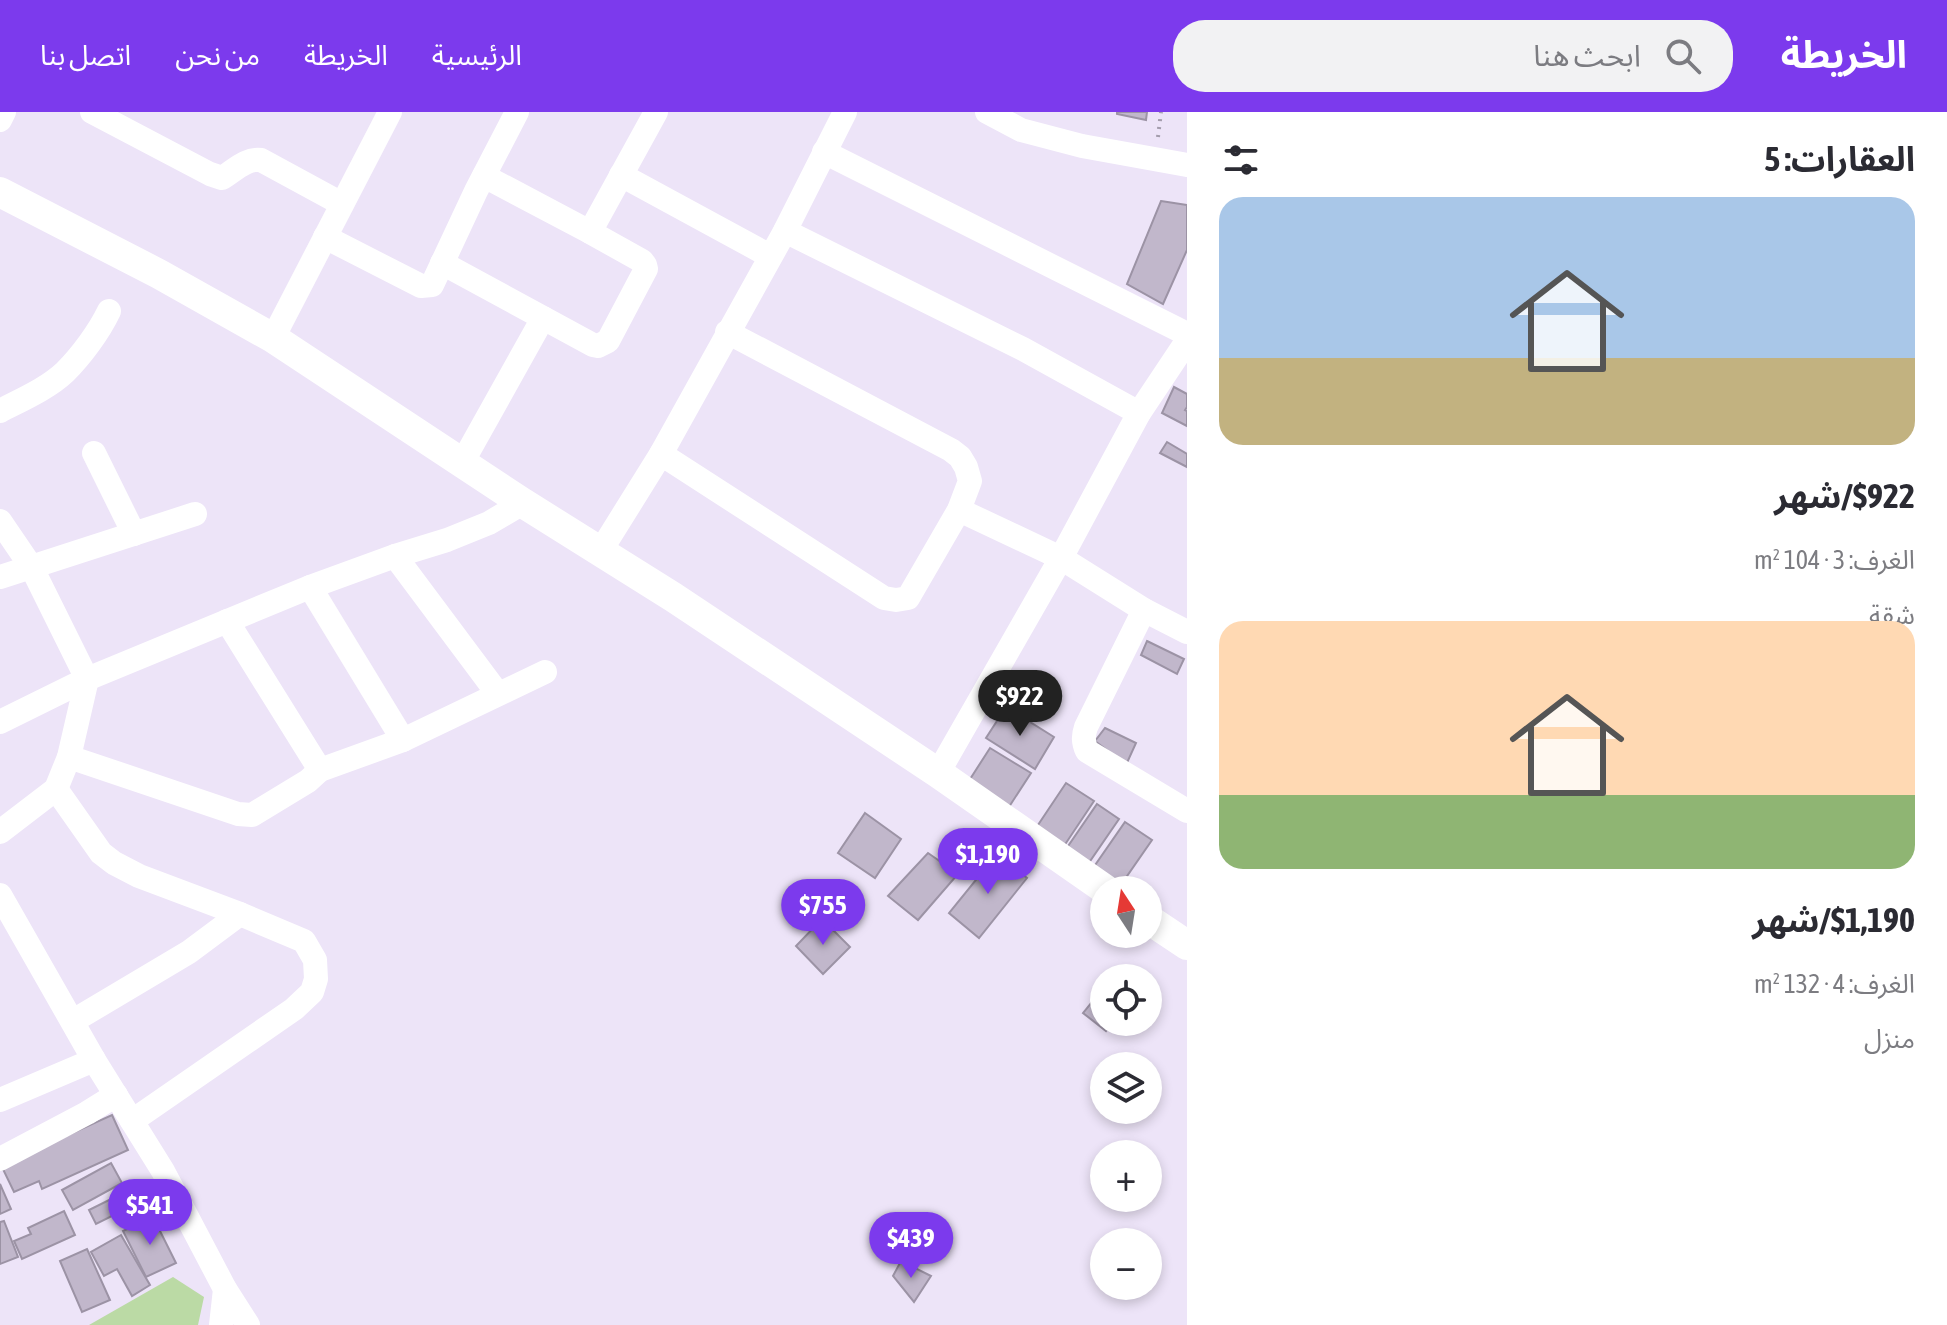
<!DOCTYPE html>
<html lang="ar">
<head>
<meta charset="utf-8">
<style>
  :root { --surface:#fff; --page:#f2f2f3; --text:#2b2b33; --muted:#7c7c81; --accent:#7c3aed }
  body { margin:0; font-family:"Asap Condensed","Noto Sans Arabic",sans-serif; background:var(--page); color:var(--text); direction:rtl; height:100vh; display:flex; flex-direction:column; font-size:30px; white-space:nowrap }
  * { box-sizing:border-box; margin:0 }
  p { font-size:26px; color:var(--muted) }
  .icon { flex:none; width:44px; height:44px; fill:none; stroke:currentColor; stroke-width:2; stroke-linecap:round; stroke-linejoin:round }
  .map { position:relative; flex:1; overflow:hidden; direction:ltr }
  .panel { display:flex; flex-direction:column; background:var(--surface); width:760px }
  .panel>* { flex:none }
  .needle { width:52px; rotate:348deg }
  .controls { position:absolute; left:1090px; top:764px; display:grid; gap:16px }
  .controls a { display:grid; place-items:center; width:72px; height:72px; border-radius:50%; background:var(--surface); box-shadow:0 4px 12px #0003; font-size:40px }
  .price { position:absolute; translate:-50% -68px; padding:0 18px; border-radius:28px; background:var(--accent); color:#fff; font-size:26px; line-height:52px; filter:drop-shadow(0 2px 4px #0008) }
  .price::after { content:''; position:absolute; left:50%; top:48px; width:24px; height:18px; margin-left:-12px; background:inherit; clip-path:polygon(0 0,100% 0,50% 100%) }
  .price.selected { background:#222; color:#fff }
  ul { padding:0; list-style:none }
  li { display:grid; align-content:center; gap:16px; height:424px; padding:0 32px }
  li span { display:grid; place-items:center; height:248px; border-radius:24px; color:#555 }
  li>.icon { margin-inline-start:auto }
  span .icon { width:144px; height:144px; fill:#fffc; stroke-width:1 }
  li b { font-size:34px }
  h2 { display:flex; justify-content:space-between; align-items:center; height:96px; padding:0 32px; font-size:34px }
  header { display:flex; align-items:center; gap:48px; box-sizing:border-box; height:112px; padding:0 40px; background:var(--accent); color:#fff }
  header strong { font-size:38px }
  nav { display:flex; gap:44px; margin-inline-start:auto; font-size:28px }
  .search { width:560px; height:72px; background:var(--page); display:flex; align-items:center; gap:20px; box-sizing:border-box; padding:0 28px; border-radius:32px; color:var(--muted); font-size:30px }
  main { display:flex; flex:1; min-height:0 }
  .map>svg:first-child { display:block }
  .green { fill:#bbdaa5 }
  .building { fill:#c1b7cb; stroke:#9c93a5; stroke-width:2 }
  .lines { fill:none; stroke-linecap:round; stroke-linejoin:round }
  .path { stroke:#a39cac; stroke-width:4; stroke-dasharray:2 6; stroke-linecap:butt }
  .minor { stroke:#fff; stroke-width:24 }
  .major { stroke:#fff; stroke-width:30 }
</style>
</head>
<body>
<header>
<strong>الخريطة</strong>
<div class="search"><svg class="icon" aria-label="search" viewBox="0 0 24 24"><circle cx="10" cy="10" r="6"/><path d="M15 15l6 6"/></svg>ابحث هنا</div>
<nav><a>الرئيسية</a><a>الخريطة</a><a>من نحن</a><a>اتصل بنا</a></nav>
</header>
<main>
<section class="panel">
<h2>العقارات: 5<svg class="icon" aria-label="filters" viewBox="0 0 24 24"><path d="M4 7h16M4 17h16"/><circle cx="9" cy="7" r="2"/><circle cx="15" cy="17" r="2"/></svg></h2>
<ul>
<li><span style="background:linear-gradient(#a9c7e8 65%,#c2b280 0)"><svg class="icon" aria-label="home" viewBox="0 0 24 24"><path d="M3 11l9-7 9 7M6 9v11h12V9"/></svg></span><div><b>$922/شهر</b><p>الغرف: 3 · 104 m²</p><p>شقة</p></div></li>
<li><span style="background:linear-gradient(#ffd9b3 70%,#8fb573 0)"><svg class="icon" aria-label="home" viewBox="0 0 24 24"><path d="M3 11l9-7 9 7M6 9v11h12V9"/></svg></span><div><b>$1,190/شهر</b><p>الغرف: 4 · 132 m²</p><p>منزل</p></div></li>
</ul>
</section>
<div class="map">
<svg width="1187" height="1213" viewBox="0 0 1187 1213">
  <rect width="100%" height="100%" fill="#ede4f8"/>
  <polygon class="green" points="173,1165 204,1185 198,1213 89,1213"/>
  <g class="building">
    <polygon points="1117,0 1147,0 1146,8 1117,2"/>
    <polygon points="1161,89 1187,93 1187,138 1163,192 1127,172"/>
    <polygon points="1174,275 1187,282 1187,295 1185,298 1187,299 1187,314 1162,301"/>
    <polygon points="1167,330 1187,342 1187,355 1160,341"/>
    <polygon points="1147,529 1184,547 1177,562 1141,543"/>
    <polygon points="1006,595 1054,625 1035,657 986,626"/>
    <polygon points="1105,616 1136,631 1126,653 1095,629"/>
    <polygon points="990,636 1031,661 1005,701 965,675"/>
    <polygon points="1066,671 1094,689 1062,737 1034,719"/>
    <polygon points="1097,692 1119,707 1086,755 1064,740"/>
    <polygon points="865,701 901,727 875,766 838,741"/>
    <polygon points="1125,710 1152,728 1118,777 1091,759"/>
    <polygon points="928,741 958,762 918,808 888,784"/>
    <polygon points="997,742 1027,766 979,826 949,801"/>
    <polygon points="822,807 850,835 823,862 796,834"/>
    <polygon points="1104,875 1104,910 1113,910 1106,919 1083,901"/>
    <polygon points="1119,910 1142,910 1133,921"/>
    <polygon points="112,1003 128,1038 42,1077 39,1069 14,1080 1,1053"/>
    <polygon points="111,1051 122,1071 73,1098 62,1078"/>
    <polygon points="0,1072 11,1097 0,1102"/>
    <polygon points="123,1081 130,1095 96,1112 89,1098"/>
    <polygon points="64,1099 75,1123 22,1147 14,1129 31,1122 28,1116"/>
    <polygon points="153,1105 176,1151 146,1165 123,1119"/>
    <polygon points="4,1109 18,1145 0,1152 0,1110"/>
    <polygon points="121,1123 150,1173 132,1184 117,1157 104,1164 91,1140"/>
    <polygon points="87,1137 110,1188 82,1200 60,1149"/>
    <polygon points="901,1149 931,1164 914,1190 893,1164"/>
  </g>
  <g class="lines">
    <polyline class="path" points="1158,25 1161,0"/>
    <g class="minor">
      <path d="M92 0 210 62 222 66C235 58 246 46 261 48L342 92"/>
      <polyline points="987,0 1021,18 1082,34 1187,53"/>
      <polyline points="0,8 4,0"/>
      <polyline points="824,40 1187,222"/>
      <polyline points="621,63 770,144"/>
      <polyline points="484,64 590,120 656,0"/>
      <polyline points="785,119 1023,237 1139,301"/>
      <polyline points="325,125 421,174 432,173 476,79 517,0"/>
      <polyline points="442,151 593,233 598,234 608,229 646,157 645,153 642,149 590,120"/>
      <polyline points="273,226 390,0"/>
      <path d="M0 299C21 288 47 277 65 260 81 244 99 220 109 199"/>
      <polyline points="94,341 134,422"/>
      <polyline points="661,342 884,486 896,488 908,486 959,398 970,369 966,355 960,345 951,338 727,220"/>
      <polyline points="462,351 543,206"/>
      <polyline points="959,398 1061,446 1144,498 1187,520"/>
      <polyline points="0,409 32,456 87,567 69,645 56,677 0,720"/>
      <polyline points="600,440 661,342 785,119 845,0"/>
      <polyline points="395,444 498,582"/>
      <polyline points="0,465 195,402"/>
      <polyline points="310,475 403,628"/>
      <path d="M1144 498 1086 615C1083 624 1083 630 1087 639L1187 699"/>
      <polyline points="227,509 320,658"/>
      <polyline points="0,610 87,567 310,475 395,444 447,428 489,411 523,391"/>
      <polyline points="69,645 238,702 252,703 308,669 320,658 403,628 545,560"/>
      <polyline points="938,661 1061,446 1139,301 1187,229"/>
      <polyline points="56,677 101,741 114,751 139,764 240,802 304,829 315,848 316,867 312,880 294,897 132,1009"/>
      <polyline points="0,783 94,948 163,1059 225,1177 248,1213"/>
      <polyline points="73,909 189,840 240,802"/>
      <polyline points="0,988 94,948"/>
      <polyline points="0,1047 87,1001 116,983"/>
      <polyline points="221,1213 225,1177"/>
    </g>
    <g class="major">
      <polyline points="0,80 159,162 273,226 523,391 673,485 938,661 1106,778"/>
      <polyline points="1148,807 1187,833"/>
    </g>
  </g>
</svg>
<div class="controls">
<a><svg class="needle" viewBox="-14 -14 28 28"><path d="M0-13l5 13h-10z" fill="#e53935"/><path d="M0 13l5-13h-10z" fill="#7c7c81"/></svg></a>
<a><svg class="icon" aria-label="locate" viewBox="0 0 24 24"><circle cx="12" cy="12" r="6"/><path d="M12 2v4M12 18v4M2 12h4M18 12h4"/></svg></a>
<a><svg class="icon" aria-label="layers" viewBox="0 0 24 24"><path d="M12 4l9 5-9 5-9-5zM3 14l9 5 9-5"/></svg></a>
<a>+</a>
<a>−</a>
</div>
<b class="price selected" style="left:1020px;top:626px">$922</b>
<b class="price" style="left:988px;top:784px">$1,190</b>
<b class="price" style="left:823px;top:835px">$755</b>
<b class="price" style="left:150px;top:1135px">$541</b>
<b class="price" style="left:911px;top:1168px">$439</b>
</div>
</main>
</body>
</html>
